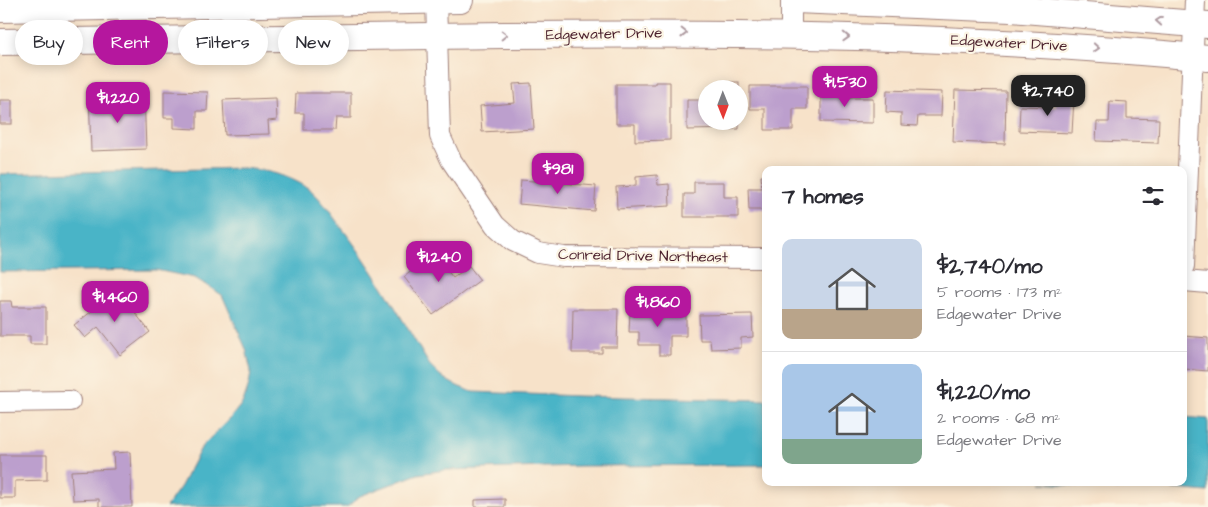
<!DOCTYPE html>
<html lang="en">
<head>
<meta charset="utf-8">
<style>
  :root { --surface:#fff; --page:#f2f2f3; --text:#2b2b33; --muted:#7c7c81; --line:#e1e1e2; --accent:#b5179e }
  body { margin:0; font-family:"Architects Daughter",sans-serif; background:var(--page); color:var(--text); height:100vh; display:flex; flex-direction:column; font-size:19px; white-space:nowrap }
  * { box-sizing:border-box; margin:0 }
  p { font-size:16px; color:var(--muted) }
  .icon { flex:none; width:28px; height:28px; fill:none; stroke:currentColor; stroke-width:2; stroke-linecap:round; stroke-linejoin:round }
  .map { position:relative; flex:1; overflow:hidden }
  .panel { position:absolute; left:762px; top:166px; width:425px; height:320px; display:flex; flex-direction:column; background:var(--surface); border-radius:10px; box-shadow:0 2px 12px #0003 }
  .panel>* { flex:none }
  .top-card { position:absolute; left:15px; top:20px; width:475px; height:45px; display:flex; gap:10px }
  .needle { width:32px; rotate:179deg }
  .tools { position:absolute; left:698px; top:80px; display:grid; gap:10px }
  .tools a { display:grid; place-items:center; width:50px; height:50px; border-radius:50%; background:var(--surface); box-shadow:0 2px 12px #0003; font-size:25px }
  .price { position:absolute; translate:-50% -42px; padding:0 11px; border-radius:10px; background:var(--accent); color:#fff; font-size:16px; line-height:32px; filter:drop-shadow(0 1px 2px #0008) }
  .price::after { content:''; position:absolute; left:50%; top:30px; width:15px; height:11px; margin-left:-8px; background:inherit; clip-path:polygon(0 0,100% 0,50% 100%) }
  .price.active { background:#222; color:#fff }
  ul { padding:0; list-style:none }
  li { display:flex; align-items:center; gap:15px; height:125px; padding:0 20px }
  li+li { border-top:1px solid var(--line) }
  li span { display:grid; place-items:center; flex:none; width:140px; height:100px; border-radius:10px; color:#555 }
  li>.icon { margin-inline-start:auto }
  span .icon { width:60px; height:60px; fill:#fffc; stroke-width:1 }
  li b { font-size:21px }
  h2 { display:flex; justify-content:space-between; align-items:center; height:60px; padding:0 20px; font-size:21px }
  .chip { padding:0 18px; border-radius:22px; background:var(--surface); box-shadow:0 2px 12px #0003; font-size:18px; line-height:45px }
  .chip.active { background:var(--accent); color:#fff }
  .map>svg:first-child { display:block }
  .water { fill:#49b4c7; stroke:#4a6a79 }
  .building { fill:#bc9fcd }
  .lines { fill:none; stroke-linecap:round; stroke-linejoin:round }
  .minor-casing { stroke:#a0807a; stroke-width:22 }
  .tertiary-casing { stroke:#a0807a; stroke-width:28 }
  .minor { stroke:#fff; stroke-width:20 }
  .tertiary { stroke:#fff; stroke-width:26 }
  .oneway { stroke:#ae9aa0 }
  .labels { text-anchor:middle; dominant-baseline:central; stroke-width:4.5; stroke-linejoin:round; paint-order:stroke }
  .street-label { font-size:15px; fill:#4a1f2b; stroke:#fcf5e5 }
</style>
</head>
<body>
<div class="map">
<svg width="1208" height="507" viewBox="0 0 1208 507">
  <rect width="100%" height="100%" fill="#fcf5e5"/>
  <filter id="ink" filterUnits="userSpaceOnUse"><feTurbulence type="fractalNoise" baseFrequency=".02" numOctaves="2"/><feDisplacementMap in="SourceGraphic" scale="10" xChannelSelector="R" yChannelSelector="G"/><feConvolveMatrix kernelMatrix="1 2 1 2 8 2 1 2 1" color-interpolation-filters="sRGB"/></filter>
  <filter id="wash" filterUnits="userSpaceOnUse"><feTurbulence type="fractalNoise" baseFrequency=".0096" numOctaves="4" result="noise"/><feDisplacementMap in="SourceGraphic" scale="20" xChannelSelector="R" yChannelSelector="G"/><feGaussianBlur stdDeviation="1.12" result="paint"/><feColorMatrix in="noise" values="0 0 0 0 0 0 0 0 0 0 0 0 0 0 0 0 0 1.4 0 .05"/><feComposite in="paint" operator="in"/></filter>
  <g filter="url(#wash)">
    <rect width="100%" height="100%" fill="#f7e2c9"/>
    <g class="water">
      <path d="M243 168C266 170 288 175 308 188 320 197 329 211 338 223 373 267 400 316 429 364 443 380 453 385 473 392L579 396 766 400V465L580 466 446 470 418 474 360 496 347 507H166L181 486 202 446 231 417 243 402 249 384 251 371 246 349 222 295 195 278 156 270 0 272V174Z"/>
      <polygon points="1184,417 1208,419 1208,492 1119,484 1118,489 1041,483 1184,482"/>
    </g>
    <g id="blocks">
      <g class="building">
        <polygon points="655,82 670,82 670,140 635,141 635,124 616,124 616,84 655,84"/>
        <rect x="722" y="82" width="17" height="7"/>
        <polygon points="531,83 534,129 482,132 480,106 515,103 513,84"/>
        <polygon points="750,86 807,86 807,109 793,109 793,130 765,130 765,109 750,109"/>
        <polygon points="821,87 840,87 840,98 873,98 873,123 821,122"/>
        <polygon points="887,90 942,92 941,116 918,116 917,126 901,125 901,113 886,112"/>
        <polygon points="955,90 1006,91 1005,144 953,142"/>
        <polygon points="164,91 208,92 207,111 197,111 197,129 174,128 174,118 164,118"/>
        <polygon points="89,92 103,92 104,108 126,108 125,93 144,92 146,149 91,151"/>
        <polygon points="296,93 351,93 351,118 336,118 335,130 304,130 304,113 295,113"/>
        <polygon points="1056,97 1074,98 1072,133 1019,131 1020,106 1056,107"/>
        <polygon points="276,98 277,120 268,121 269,134 225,135 223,100"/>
        <rect x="0" y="100" width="12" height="24"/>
        <polygon points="687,100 706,100 706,121 739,121 739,129 687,130"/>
        <polygon points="1110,101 1127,102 1127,118 1159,119 1158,143 1096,141 1097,122 1109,122"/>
        <polygon points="657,175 658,185 669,184 670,206 617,209 616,187 636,186 636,177"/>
        <polygon points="761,176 766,176 766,210 749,210 748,188 762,188"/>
        <polygon points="521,180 596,186 594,211 519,204"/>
        <polygon points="694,182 724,182 724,197 738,197 738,217 684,217 684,194 694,194"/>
        <polygon points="434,253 453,278 469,266 480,280 433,315 404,277"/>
        <polygon points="118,291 150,332 120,355 98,327 85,338 74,325"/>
        <polygon points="0,301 11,301 12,307 46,307 46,344 30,344 30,336 0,336"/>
        <polygon points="573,309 618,309 617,347 602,347 602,353 572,353"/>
        <polygon points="630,312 686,312 686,336 670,336 670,355 659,355 659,345 639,345 639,332 629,332"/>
        <polygon points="752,314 753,337 741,338 741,348 711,349 710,340 700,340 699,315"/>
        <polygon points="1184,336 1208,338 1208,371 1184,369"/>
        <polygon points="130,452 132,507 99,507 99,499 73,500 71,471 114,469 113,453"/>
        <polygon points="0,455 47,455 47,480 15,481 15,498 0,498"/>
        <polygon points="505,499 505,507 475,507 475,500"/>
      </g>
    </g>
  </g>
  <g filter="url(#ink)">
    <use href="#blocks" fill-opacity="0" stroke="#a0807a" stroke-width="1"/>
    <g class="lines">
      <g class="minor-casing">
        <g id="minor">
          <polyline points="436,0 440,136 451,160 495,225 513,241 538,253 564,257 766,258"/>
          <polyline points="791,35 791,0"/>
          <polyline points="1184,266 1195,0"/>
          <polyline points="1184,281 1208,283"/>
          <polyline points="0,402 70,401"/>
        </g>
      </g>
      <g class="tertiary-casing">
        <g id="tertiary">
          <polyline points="795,0 1011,9 1208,25"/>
          <polyline points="0,9 460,0"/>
          <path d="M0 42C168 39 336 36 504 35 739 33 974 35 1208 58"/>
        </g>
      </g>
      <use href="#minor" class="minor"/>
      <use href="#tertiary" class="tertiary"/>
    </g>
    <defs><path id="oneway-chevron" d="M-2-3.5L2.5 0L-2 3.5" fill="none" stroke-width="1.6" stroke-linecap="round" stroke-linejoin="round" transform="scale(1.25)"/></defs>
    <g class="oneway">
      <use href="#oneway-chevron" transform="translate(1159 21) rotate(-175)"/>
      <use href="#oneway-chevron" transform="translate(684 33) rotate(1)"/>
      <use href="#oneway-chevron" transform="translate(504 35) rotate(-1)"/>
      <use href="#oneway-chevron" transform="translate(846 37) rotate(2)"/>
      <use href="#oneway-chevron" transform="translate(1096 48) rotate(5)"/>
    </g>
  </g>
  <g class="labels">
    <g class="street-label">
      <text transform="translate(604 34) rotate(-1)">Edgewater Drive</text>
      <text transform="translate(1009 43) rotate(3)">Edgewater Drive</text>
      <text transform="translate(643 256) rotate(1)">Conreid Drive Northeast</text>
    </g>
  </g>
</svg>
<div class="tools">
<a><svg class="needle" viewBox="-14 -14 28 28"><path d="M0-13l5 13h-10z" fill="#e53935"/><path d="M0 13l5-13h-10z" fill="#7c7c81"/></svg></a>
</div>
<b class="price" style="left:845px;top:108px">$1,530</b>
<b class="price active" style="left:1048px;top:117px">$2,740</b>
<b class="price" style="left:118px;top:124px">$1,220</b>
<b class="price" style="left:558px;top:195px">$981</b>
<b class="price" style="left:439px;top:283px">$1,240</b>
<b class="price" style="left:115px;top:323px">$1,460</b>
<b class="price" style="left:658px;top:328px">$1,860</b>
<div class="top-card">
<a class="chip">Buy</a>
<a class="chip active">Rent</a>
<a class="chip">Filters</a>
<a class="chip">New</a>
</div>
<section class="panel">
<h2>7 homes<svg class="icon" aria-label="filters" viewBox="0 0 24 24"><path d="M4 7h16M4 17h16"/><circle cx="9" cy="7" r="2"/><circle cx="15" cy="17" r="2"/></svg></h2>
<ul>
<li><span style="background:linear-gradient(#c9d6e8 70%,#b9a48a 0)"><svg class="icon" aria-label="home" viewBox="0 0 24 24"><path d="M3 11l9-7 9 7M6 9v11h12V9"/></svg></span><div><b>$2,740/mo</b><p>5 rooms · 173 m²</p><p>Edgewater Drive</p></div></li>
<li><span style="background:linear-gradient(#a9c7e8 75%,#7fa58c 0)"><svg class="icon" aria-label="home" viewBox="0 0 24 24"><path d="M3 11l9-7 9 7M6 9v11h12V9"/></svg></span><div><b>$1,220/mo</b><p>2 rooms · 68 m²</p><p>Edgewater Drive</p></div></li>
</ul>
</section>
</div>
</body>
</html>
